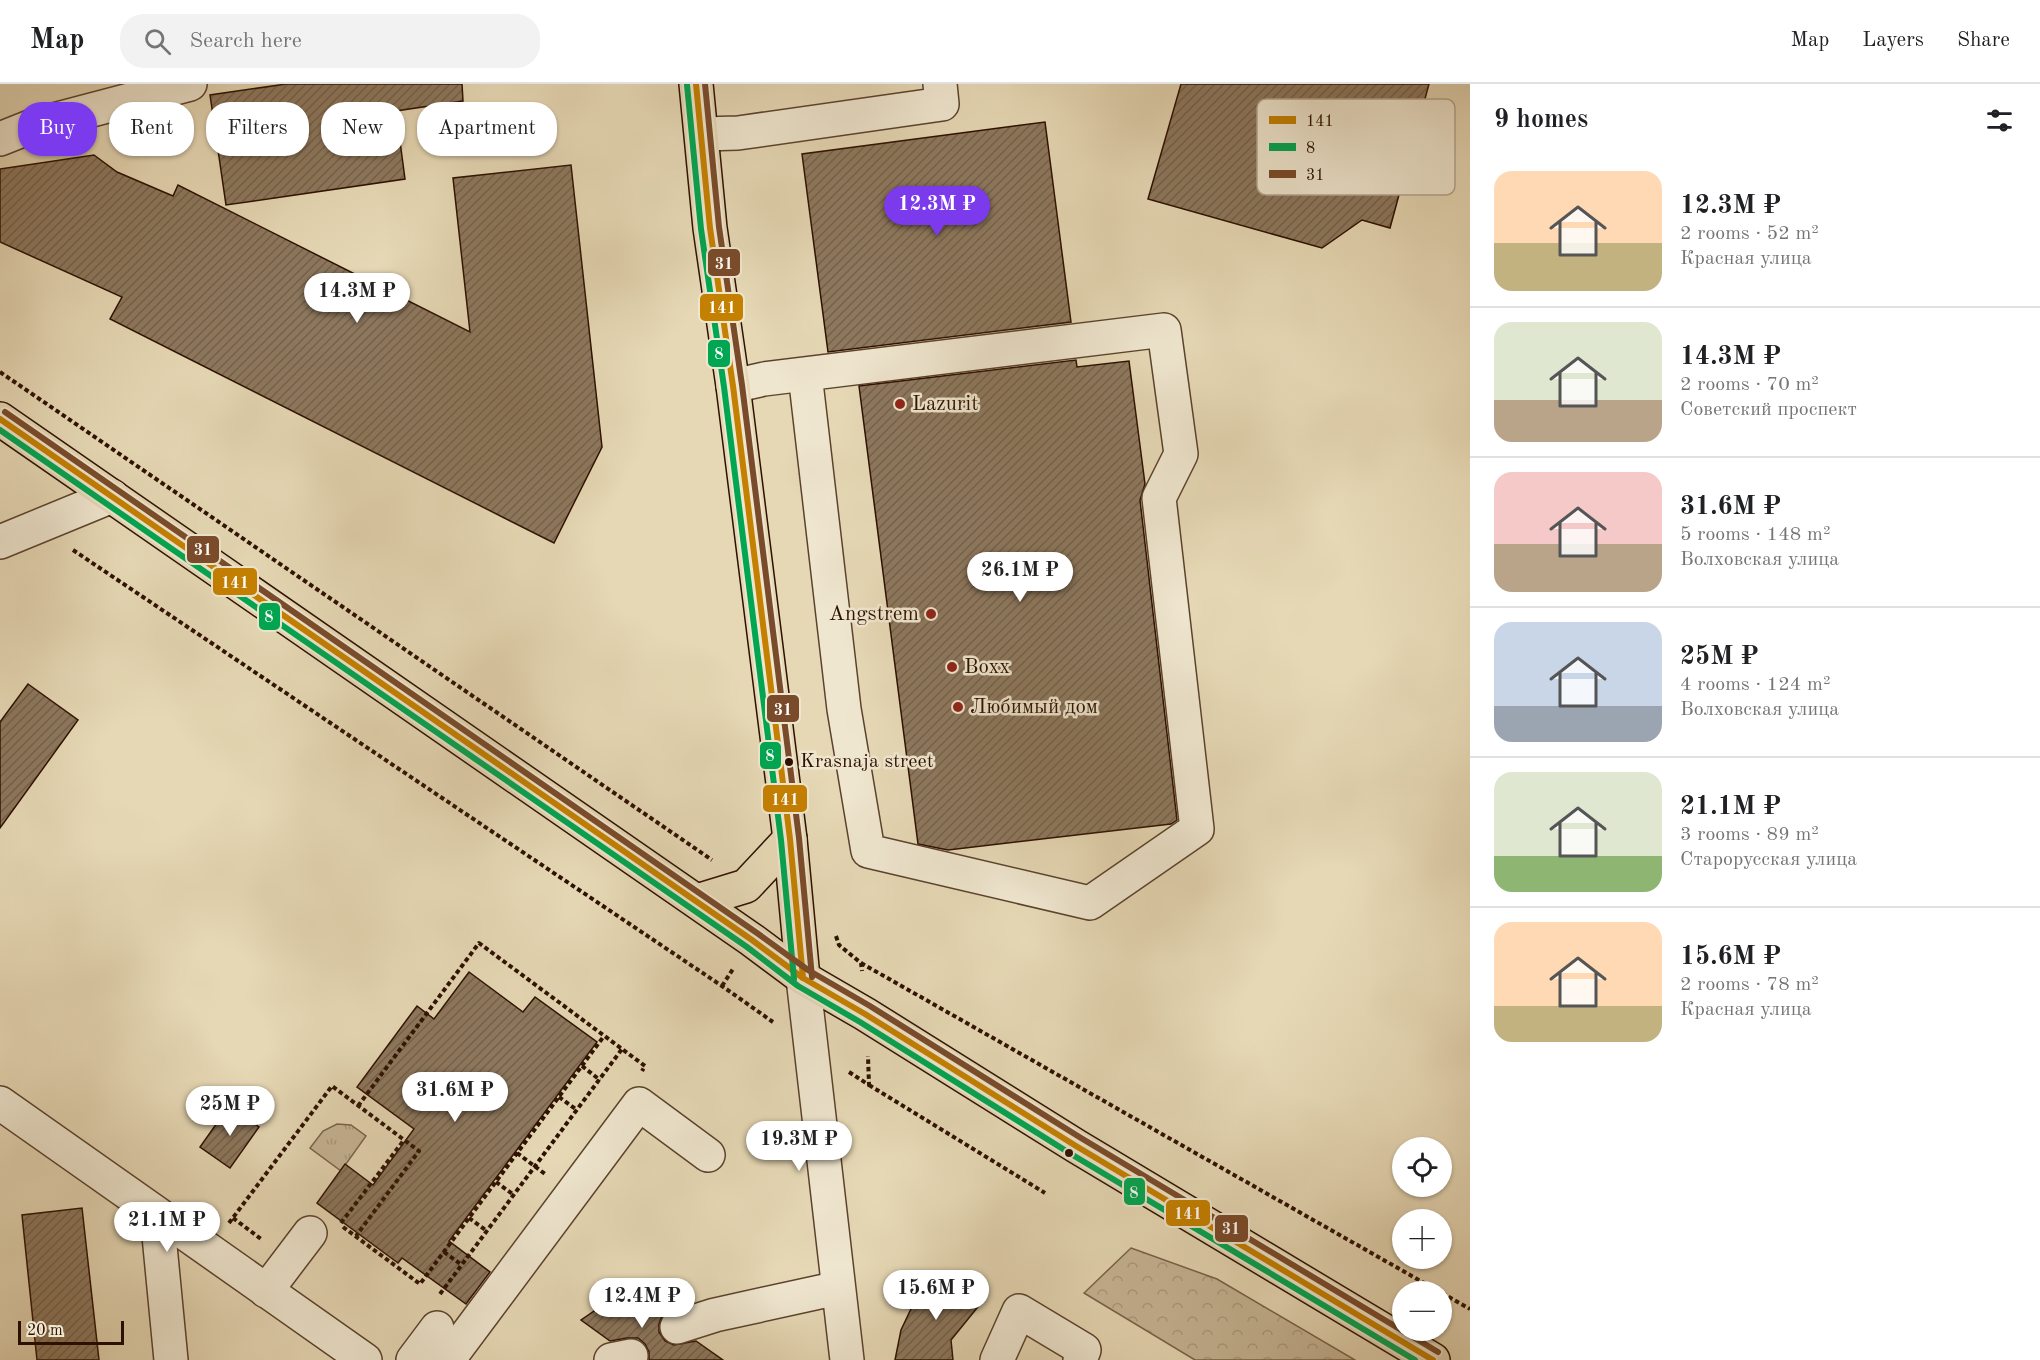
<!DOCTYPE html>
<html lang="en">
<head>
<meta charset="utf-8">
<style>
  :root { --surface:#fff; --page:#f2f2f2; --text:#202124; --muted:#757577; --line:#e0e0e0; --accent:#7c3aed }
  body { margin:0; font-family:"Old Standard TT",serif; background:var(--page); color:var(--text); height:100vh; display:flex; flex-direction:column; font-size:22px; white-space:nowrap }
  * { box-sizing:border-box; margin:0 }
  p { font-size:20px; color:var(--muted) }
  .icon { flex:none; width:33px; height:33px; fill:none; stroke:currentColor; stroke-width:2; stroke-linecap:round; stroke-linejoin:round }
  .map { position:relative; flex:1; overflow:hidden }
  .side { display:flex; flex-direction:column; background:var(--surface); width:570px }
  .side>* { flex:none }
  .banner { position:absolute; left:18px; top:18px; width:570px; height:54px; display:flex; gap:12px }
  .buttons { position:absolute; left:1392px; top:1053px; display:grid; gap:12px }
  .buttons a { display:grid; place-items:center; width:60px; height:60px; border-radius:50%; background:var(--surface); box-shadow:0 2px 4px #0004; font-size:30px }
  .scale { position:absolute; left:18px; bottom:15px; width:106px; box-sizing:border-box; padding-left:6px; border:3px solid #2d1000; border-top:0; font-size:16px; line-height:21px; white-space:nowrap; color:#2d1000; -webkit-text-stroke:4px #efe6cf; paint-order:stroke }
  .price { position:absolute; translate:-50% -51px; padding:0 14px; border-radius:21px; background:#fff; color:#222; font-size:20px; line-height:39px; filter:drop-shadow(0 2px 3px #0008) }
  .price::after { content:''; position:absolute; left:50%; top:36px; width:18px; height:14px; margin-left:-9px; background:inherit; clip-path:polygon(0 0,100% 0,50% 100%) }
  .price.active { background:var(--accent); color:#fff }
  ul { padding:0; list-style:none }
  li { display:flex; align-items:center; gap:18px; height:150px; padding:0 24px }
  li+li { border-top:2px solid var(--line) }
  li span { display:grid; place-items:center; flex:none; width:168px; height:120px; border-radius:18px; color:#555 }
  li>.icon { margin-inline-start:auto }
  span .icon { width:72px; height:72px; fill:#fffc; stroke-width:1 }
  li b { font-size:26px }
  h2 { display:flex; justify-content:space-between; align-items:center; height:72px; padding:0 24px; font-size:26px }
  .pill { padding:0 21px; border-radius:24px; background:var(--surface); box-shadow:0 2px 4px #0004; font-size:21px; line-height:54px }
  .pill.active { background:var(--accent); color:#fff }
  header { display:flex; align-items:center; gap:36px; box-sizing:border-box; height:84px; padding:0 30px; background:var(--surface); border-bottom:2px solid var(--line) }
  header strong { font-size:28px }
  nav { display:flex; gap:33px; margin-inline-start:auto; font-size:21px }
  .search { width:420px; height:54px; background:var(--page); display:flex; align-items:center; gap:15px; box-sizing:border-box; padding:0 21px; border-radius:24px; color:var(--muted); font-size:22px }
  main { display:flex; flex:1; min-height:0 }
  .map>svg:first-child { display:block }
  .forest { fill:url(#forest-crowns); stroke:#7a634b; stroke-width:1.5 }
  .park { fill:url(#park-tufts); stroke:#7a634b; stroke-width:1.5 }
  .building { fill:url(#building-hatch); stroke:#2d1000; stroke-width:1.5 }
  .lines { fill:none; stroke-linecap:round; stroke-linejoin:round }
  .minor-casing { stroke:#5b422d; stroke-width:36 }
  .major-casing { stroke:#2d1000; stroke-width:36 }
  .path { stroke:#2d1000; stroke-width:4; stroke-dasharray:4.5 3; stroke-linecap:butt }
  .minor { stroke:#efe6cf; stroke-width:33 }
  .major { stroke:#e6d8b5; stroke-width:33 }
  .bus-1-casing { stroke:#efe6cf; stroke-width:10 }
  .bus-2-casing { stroke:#efe6cf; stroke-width:10 }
  .bus-3-casing { stroke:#efe6cf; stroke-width:10 }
  .bus-1 { stroke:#c48000; stroke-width:6 }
  .bus-2 { stroke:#00a651; stroke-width:6 }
  .bus-3 { stroke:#7a4b2a; stroke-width:6 }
  .poi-dot { fill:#8f2418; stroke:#efe6cf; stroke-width:2 }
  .bus-dot { fill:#2d1000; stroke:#efe6cf; stroke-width:2 }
  .labels { text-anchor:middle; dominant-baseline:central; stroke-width:5; stroke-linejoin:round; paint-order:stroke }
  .bus-label { font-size:20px; fill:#2d1000; stroke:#efe6cf; text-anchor:start }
  .poi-label { font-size:21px; fill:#2d1000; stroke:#efe6cf; text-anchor:start }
  .key { fill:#efe6cf; stroke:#b5a691; stroke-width:1.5 }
  .key-label { font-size:16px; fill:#2d1000 }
  .line-badge { stroke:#efe6cf; stroke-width:2 }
  .badge-label { font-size:16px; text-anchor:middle; font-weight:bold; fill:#fff }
</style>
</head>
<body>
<header>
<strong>Map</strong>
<div class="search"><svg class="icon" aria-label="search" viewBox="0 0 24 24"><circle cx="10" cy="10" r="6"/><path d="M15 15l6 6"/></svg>Search here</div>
<nav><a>Map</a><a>Layers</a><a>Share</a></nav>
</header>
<main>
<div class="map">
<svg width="1470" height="1276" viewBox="0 0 1470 1276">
  <defs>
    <pattern id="forest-crowns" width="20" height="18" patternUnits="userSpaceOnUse" patternTransform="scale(1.5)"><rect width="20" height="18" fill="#c7b696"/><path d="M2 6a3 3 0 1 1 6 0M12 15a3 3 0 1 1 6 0" fill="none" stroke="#ab9b80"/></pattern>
    <pattern id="park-tufts" width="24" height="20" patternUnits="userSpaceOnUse" patternTransform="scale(1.5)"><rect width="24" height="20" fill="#c7b696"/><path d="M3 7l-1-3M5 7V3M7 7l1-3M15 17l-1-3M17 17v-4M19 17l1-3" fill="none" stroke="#ab9b80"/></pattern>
    <pattern id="building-hatch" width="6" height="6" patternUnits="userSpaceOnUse" patternTransform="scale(1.5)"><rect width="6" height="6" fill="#8d785e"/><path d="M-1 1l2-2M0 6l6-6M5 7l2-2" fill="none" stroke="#74614b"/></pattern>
  </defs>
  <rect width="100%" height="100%" fill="#e6d8b5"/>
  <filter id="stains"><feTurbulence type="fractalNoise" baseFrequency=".00333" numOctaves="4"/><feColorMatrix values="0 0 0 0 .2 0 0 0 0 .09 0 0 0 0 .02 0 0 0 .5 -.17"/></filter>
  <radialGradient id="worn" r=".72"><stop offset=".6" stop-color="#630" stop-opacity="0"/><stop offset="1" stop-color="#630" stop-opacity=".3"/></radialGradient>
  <polygon class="forest" points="1131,1164 1217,1195 1355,1276 1195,1276 1084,1209"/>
  <polygon class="park" points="337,1040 351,1041 366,1052 341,1087 310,1064 323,1047"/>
  <g class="building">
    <polygon points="286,0 462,0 463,17 396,27 405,95 226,121 210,11"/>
    <polygon points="1181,0 1429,0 1390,144 1362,136 1322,164 1148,115"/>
    <polygon points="1045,38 1071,238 828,268 802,70"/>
    <polygon points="94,71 117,88 173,112 178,101 470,248 453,94 571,81 602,363 554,459 110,235 122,213 0,158 0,85"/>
    <polygon points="1076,276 1077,283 1129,277 1145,400 1140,416 1177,736 1171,740 948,766 918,760 859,302"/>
    <polygon points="28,600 78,636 0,744 0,638"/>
    <polygon points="469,888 523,928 535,913 597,958 449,1157 490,1188 466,1220 402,1174 398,1179 317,1119 345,1080 373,1101 414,1045 357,1003 417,922 434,935"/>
    <polygon points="229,1022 259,1043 230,1084 200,1063"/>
    <polygon points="82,1124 99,1276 37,1276 22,1131"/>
    <polygon points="942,1187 981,1219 951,1256 953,1276 895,1276 901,1246 911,1225"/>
    <polygon points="625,1206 662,1232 659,1240 659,1248 665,1257 674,1261 696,1257 723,1276 649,1276 649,1268 645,1260 638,1254 627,1254 610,1257 581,1236"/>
  </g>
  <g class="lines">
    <g class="minor-casing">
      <g id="minor">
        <polyline points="702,50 738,49 942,20 940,0"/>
        <polyline points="0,55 35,41 190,0"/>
        <polyline points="733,302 764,295 1164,246 1181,370 1159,414 1197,745 1090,819 868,767 844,625 805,290"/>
        <polyline points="0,458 112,412"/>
        <polyline points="803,894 847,1276"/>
        <polyline points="0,1019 365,1276"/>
        <polyline points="157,1131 171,1276"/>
        <polyline points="266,1207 310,1149"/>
        <polyline points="677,1243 715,1231 838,1204"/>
        <polyline points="413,1276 437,1244"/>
        <polyline points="448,1276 639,1020 708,1071"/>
        <polyline points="611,1276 631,1272"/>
        <polyline points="997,1276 1019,1227 1084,1266 1080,1276"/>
      </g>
    </g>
    <g class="major-casing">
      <g id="major">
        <polyline points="696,0 710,144 733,302 790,755 803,894"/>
        <polyline points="0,335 752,856 803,894 865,930 1076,1062 1433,1276"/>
        <polyline points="697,817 746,802 790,755"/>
      </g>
    </g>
    <g class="path">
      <polyline points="0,288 712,776"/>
      <polyline points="73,466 722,902 773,938"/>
      <polyline points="836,852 839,861 861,879 862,887"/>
      <polyline points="861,879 1440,1208"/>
      <polyline points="722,902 733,885"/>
      <polyline points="582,982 600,996"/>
      <polyline points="849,988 869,1001 868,972"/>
      <polyline points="869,1001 1045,1109"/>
      <polyline points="559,1013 577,1026"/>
      <polyline points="358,1022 479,859 645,982 642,987"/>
      <polyline points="517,1069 545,1090"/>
      <polyline points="496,1098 514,1111"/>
      <polyline points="233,1134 261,1155"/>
      <polyline points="469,1134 487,1147"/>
      <polyline points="229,1139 332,1002 419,1067 356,1152"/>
      <polyline points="341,1139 404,1056"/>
      <polyline points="343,1143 420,1200 604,952"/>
      <polyline points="444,1168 462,1181"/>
      <polyline points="1442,1209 1470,1225"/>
      <polyline points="440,1210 622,965"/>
    </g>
    <use href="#minor" class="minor"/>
    <use href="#major" class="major"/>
    <g class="bus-1-casing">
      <g id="bus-1">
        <polyline points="696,0 710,144 733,302 790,755 803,894"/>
        <polyline points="0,335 752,856 803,894 865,930 1076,1062 1433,1276"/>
      </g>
    </g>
    <g class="bus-2-casing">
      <g id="bus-2">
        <polyline points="687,1 701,145 724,303 781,756 794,895"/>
        <polyline points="0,346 747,863 798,902 860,938 1071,1070 1415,1276"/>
      </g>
    </g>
    <g class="bus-3-casing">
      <g id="bus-3">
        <polyline points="705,0 719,143 742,301 799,754 812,893"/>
        <polyline points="5,328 757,849 808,886 870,922 1081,1054 1438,1268"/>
      </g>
    </g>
    <use href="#bus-1" class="bus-1"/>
    <use href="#bus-2" class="bus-2"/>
    <use href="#bus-3" class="bus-3"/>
  </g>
  <g class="poi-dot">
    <circle cx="900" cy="320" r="6"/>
    <circle cx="931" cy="530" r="6"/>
    <circle cx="952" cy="583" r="6"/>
    <circle cx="958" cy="623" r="6"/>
  </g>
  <g class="bus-dot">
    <circle cx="789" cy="678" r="5"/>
    <circle cx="1069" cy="1069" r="5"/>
  </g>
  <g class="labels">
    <g class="bus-label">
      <text x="800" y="678">Krasnaja street</text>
    </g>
    <g class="poi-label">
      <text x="912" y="320">Lazurit</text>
      <text x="919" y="530" text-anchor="end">Angstrem</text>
      <text x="964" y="583">Boxx</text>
      <text x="970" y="623">Любимый дом</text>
    </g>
  </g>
  <rect x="1257" y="15" width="198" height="96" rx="9" class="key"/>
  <rect x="1269" y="32" width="27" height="8" fill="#c48000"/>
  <rect x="1269" y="59" width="27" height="8" fill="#00a651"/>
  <rect x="1269" y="86" width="27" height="8" fill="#7a4b2a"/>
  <g class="key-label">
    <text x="1306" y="42">141</text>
    <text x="1306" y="69">8</text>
    <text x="1306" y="96">31</text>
  </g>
  <g class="line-badge">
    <rect x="707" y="164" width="34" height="29" rx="6" fill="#7a4b2a"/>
    <rect x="699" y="209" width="45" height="29" rx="6" fill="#c48000"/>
    <rect x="707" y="255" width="24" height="29" rx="6" fill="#00a651"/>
    <rect x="186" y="451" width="34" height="29" rx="6" fill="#7a4b2a"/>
    <rect x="212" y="483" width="46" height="29" rx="6" fill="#c48000"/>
    <rect x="258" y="518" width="23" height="29" rx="6" fill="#00a651"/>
    <rect x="766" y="610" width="34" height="29" rx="6" fill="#7a4b2a"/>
    <rect x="759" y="657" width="23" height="29" rx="6" fill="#00a651"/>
    <rect x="762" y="700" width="46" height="29" rx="6" fill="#c48000"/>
    <rect x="1123" y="1093" width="23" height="29" rx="6" fill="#00a651"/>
    <rect x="1165" y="1115" width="46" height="28" rx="6" fill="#c48000"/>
    <rect x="1214" y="1130" width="35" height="29" rx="6" fill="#7a4b2a"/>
  </g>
  <g class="badge-label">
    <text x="724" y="185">31</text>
    <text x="722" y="229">141</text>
    <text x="719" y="275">8</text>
    <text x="203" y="471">31</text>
    <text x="235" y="504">141</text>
    <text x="269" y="538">8</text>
    <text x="783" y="631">31</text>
    <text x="770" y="677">8</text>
    <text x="785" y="721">141</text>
    <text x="1134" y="1114">8</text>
    <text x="1188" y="1135">141</text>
    <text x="1231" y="1150">31</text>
  </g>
  <rect width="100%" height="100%" filter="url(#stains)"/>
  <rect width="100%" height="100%" fill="url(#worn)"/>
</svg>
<div class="buttons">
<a><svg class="icon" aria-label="locate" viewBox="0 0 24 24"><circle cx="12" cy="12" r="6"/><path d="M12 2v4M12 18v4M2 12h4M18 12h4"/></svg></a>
<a>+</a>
<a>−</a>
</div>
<div class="scale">20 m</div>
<b class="price active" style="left:937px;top:153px">12.3M ₽</b>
<b class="price" style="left:357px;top:240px">14.3M ₽</b>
<b class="price" style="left:1020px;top:519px">26.1M ₽</b>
<b class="price" style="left:455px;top:1039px">31.6M ₽</b>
<b class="price" style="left:230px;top:1053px">25M ₽</b>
<b class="price" style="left:799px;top:1088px">19.3M ₽</b>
<b class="price" style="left:167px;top:1169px">21.1M ₽</b>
<b class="price" style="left:936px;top:1237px">15.6M ₽</b>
<b class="price" style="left:642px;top:1245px">12.4M ₽</b>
<div class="banner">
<a class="pill active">Buy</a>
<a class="pill">Rent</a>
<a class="pill">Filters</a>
<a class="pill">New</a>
<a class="pill">Apartment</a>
</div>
</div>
<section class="side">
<h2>9 homes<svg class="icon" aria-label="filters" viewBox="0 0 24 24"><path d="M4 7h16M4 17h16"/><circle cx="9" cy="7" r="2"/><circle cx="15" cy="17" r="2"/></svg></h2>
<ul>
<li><span style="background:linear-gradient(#ffd9b3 60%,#c2b280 0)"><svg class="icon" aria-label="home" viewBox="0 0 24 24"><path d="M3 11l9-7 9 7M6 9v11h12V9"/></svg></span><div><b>12.3M ₽</b><p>2 rooms · 52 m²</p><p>Красная улица</p></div></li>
<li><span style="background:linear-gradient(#dfe7d0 65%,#b9a48a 0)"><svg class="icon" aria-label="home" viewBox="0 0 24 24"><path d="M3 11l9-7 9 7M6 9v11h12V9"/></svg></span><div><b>14.3M ₽</b><p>2 rooms · 70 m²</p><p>Советский проспект</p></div></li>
<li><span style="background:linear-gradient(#f6c9c9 60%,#b9a48a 0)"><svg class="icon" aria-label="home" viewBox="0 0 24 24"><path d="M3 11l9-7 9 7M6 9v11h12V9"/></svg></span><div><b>31.6M ₽</b><p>5 rooms · 148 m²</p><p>Волховская улица</p></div></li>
<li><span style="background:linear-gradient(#c9d6e8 70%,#9aa5b1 0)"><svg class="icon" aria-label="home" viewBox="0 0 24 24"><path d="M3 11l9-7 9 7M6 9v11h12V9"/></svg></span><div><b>25M ₽</b><p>4 rooms · 124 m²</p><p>Волховская улица</p></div></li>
<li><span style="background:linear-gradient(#dfe7d0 70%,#8fb573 0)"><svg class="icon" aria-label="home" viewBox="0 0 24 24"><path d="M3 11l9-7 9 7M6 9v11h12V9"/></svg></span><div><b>21.1M ₽</b><p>3 rooms · 89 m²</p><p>Старорусская улица</p></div></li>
<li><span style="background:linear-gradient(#ffd9b3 70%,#c2b280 0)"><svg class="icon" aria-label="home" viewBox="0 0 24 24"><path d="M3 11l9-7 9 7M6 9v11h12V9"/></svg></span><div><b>15.6M ₽</b><p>2 rooms · 78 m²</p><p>Красная улица</p></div></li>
</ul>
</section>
</main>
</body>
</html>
